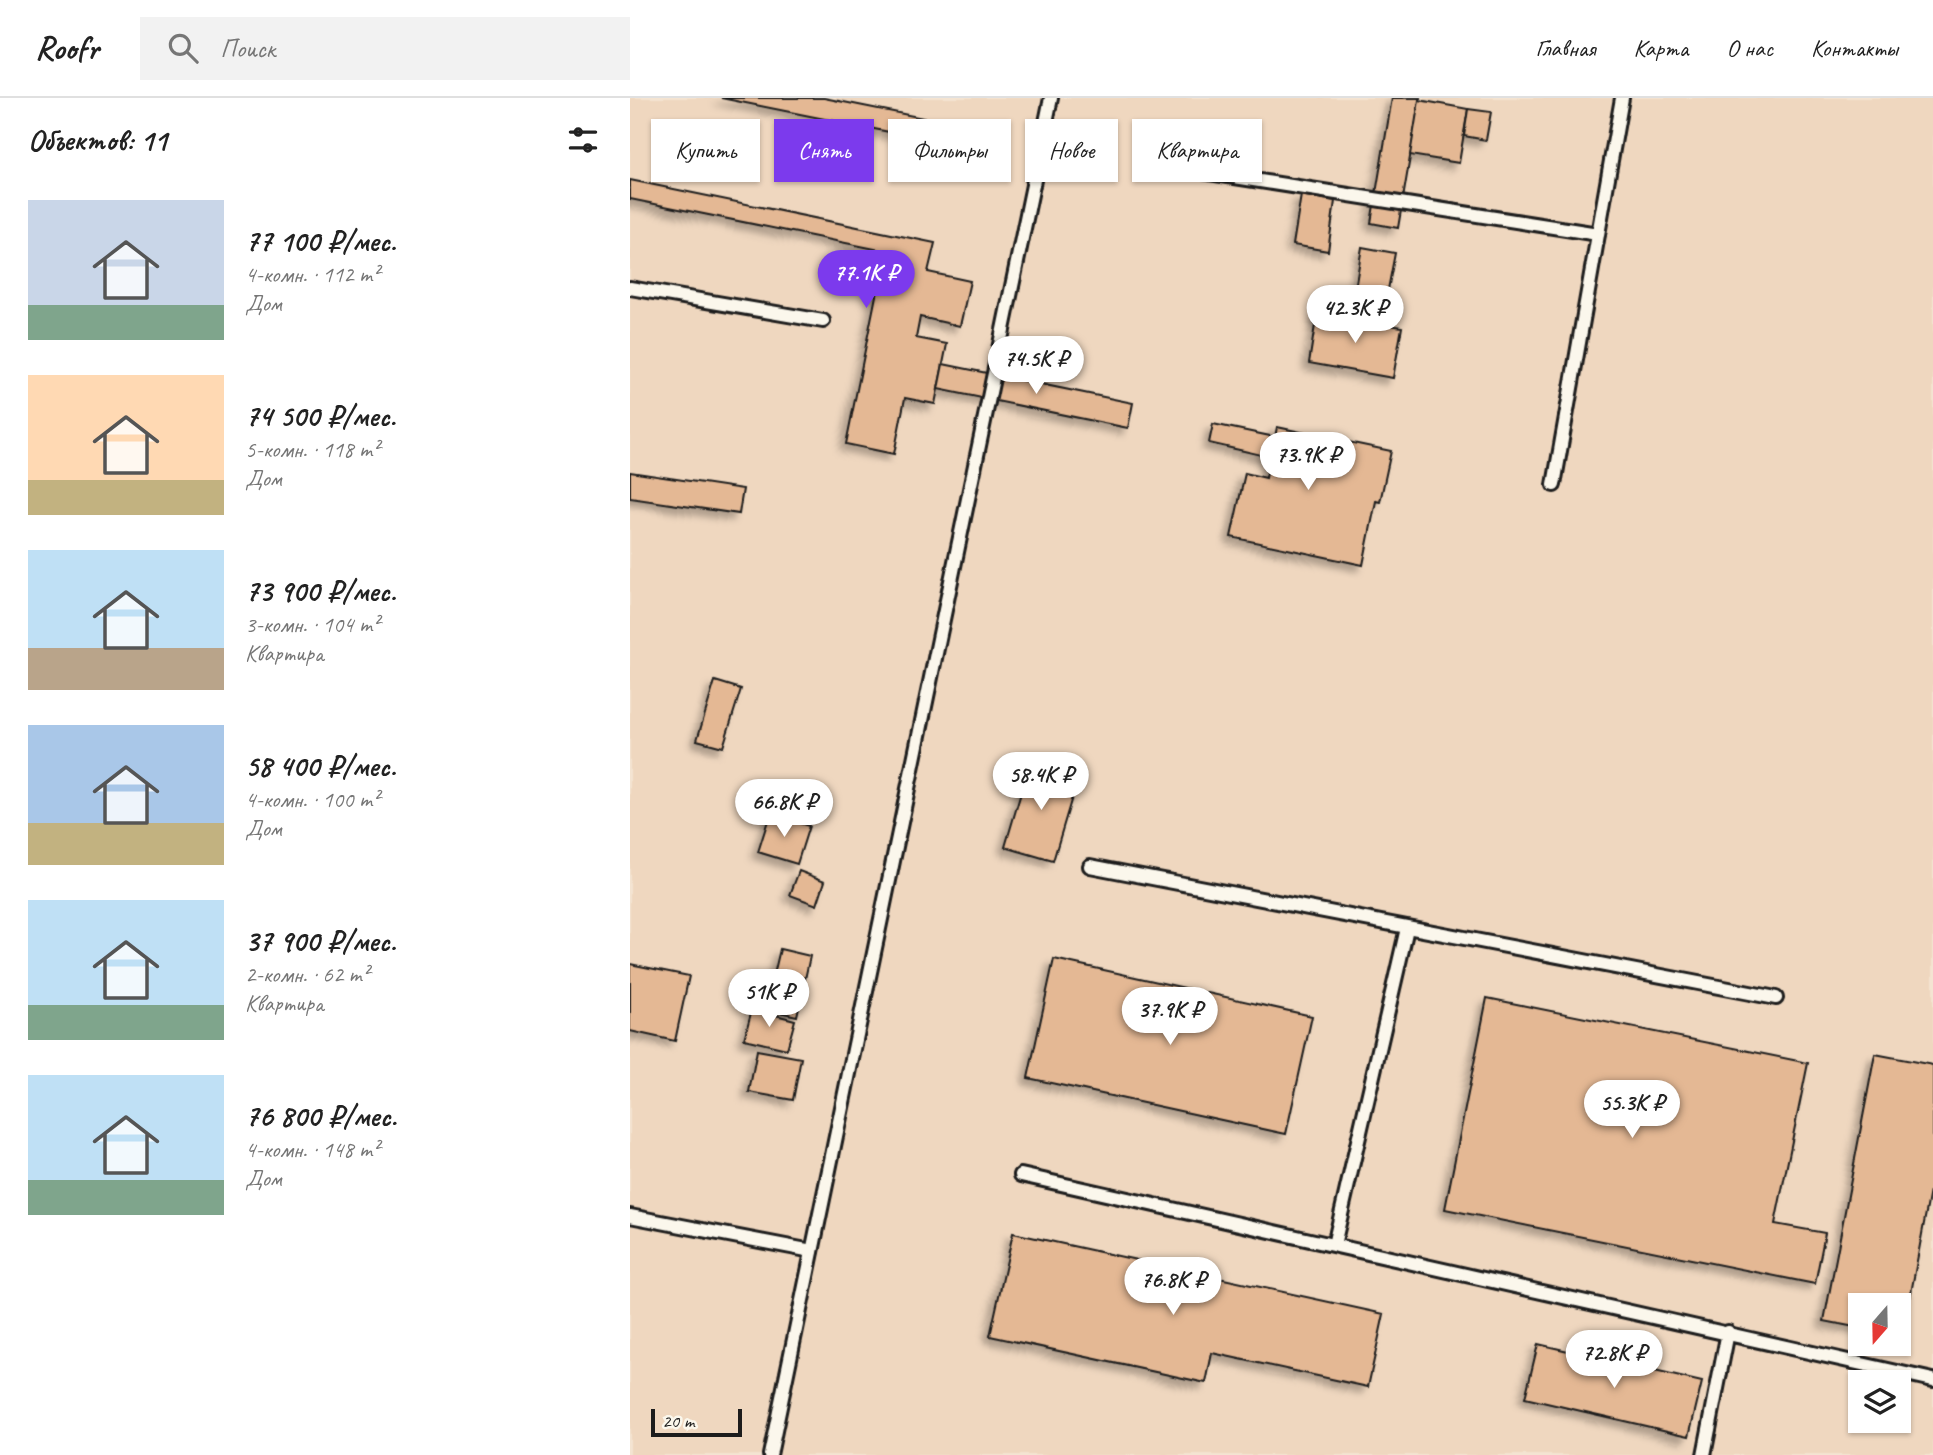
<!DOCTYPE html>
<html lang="ru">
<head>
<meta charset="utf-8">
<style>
  :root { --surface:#fff; --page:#f2f2f2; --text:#222; --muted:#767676; --line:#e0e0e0; --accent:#7c3aed }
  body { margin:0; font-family:Caveat,sans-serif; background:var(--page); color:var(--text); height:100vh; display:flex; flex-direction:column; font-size:26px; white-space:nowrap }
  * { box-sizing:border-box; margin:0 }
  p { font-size:23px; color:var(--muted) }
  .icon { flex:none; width:38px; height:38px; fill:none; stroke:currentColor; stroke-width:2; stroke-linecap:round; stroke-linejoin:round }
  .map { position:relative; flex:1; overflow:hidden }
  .details { display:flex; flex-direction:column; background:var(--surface); width:630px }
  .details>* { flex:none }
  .top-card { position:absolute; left:21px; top:21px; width:665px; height:63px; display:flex; gap:14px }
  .needle { width:46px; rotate:200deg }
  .buttons { position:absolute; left:1218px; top:1195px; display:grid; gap:14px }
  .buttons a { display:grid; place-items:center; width:63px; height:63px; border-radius:0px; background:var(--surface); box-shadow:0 2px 5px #0004; font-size:35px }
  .scale { position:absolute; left:21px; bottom:18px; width:91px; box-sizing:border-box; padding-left:7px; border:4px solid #1c1c1c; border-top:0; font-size:19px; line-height:24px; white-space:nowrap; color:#1c1c1c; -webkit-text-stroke:5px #fbf7ec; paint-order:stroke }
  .price { position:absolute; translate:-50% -60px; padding:0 16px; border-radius:24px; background:#fff; color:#222; font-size:23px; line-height:46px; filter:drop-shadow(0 2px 4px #0008) }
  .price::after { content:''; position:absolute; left:50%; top:42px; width:21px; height:16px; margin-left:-10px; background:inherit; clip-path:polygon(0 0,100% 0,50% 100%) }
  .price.active { background:var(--accent); color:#fff }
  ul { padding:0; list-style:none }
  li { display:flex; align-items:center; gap:21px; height:175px; padding:0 28px }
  li span { display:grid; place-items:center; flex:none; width:196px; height:140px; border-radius:0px; color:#555 }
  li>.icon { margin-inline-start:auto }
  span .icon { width:84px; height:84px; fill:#fffc; stroke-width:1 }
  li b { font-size:30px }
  h2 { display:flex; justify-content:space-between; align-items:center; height:84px; padding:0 28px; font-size:30px }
  .tag { padding:0 24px; border-radius:0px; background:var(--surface); box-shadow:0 2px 5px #0004; font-size:24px; line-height:63px }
  .tag.active { background:var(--accent); color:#fff }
  header { display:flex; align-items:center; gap:42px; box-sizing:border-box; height:98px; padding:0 35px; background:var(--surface); border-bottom:2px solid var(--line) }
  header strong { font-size:33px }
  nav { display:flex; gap:38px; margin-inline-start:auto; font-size:24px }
  .search { width:490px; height:63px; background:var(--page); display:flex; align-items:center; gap:18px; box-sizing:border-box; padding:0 24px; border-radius:0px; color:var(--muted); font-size:26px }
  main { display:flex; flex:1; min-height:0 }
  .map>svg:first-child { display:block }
  .built { fill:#efd7bf; fill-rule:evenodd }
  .building { fill:#e4b894; stroke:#1c1c1c; stroke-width:2; filter:url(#shadow) }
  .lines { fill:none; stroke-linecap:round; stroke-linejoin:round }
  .lane-casing { stroke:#1c1c1c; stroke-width:18 }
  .lane { stroke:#fbf7ec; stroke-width:12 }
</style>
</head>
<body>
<header>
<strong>Roofr</strong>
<div class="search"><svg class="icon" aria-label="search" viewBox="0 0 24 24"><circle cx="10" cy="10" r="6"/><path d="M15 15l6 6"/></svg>Поиск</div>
<nav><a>Главная</a><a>Карта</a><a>О нас</a><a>Контакты</a></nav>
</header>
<main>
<section class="details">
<h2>Объектов: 11<svg class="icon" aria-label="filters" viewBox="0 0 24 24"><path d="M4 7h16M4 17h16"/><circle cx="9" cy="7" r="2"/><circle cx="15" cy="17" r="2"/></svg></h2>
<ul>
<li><span style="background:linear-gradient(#c9d6e8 75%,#7fa58c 0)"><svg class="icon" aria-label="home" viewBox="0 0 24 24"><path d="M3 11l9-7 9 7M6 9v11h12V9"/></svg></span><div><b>77 100 ₽/мес.</b><p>4-комн. · 112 m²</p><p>Дом</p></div></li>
<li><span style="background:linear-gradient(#ffd9b3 75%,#c2b280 0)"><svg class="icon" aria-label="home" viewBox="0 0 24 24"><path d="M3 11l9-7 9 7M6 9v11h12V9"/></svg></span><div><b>74 500 ₽/мес.</b><p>5-комн. · 118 m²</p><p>Дом</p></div></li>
<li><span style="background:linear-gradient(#bfe0f5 70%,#b9a48a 0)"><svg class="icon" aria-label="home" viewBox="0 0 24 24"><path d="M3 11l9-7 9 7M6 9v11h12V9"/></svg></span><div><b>73 900 ₽/мес.</b><p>3-комн. · 104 m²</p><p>Квартира</p></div></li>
<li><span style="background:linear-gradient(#a9c7e8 70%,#c2b280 0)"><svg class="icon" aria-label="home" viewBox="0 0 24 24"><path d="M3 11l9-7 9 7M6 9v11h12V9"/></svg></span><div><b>58 400 ₽/мес.</b><p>4-комн. · 100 m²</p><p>Дом</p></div></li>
<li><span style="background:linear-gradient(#bfe0f5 75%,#7fa58c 0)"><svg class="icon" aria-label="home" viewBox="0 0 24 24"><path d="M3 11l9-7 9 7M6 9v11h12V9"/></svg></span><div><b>37 900 ₽/мес.</b><p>2-комн. · 62 m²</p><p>Квартира</p></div></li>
<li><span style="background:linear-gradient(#bfe0f5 75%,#7fa58c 0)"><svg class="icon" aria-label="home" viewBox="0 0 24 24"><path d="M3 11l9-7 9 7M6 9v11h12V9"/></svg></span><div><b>76 800 ₽/мес.</b><p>4-комн. · 148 m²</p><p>Дом</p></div></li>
</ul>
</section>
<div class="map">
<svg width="1303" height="1357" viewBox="0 0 1303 1357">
  <defs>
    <filter id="shadow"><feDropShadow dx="-6" dy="6" stdDeviation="3.5" flood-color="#0004"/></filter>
  </defs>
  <rect width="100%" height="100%" fill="#f4e4d2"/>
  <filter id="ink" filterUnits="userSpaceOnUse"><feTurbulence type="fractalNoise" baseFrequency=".0143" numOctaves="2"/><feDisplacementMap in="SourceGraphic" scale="14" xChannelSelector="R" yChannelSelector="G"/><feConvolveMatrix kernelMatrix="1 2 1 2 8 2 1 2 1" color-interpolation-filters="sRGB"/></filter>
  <g filter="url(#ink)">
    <path class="built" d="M0 0H1303V1357H0ZM1230 1208H1269V1246H1230ZM1230 1284H1269V1323H1230Z"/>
    <g class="building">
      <polygon points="91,0 194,0 303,22 299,42"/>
      <polygon points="762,0 790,0 768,130 741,125"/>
      <polygon points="789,2 838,11 829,65 780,57"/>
      <polygon points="838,11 861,14 856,42 834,38"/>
      <polygon points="0,82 305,145 298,174 340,183 330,228 290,219 286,240 317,246 305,306 275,300 264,356 216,346 255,153 0,101"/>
      <polygon points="671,97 705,103 698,153 663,147"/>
      <polygon points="732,149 765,155 757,197 725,191"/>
      <polygon points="687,215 772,229 763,280 679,265"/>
      <polygon points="313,266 503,305 498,330 308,291"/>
      <polygon points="583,326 645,339 647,329 761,353 750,404 746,403 733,467 601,439 615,375 636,380 640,359 579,345"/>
      <polygon points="0,374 113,391 109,416 0,400"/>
      <polygon points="85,583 111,591 93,649 67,642"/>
      <polygon points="400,664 448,679 423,763 375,749"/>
      <polygon points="140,716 179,728 167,766 128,754"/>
      <polygon points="169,773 195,783 187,807 160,797"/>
      <polygon points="150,851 180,858 167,918 136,911"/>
      <polygon points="424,861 682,918 656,1036 398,980"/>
      <polygon points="0,866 59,878 45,943 0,933"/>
      <polygon points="857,900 1178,965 1145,1126 1195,1135 1185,1186 815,1111"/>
      <polygon points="122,911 165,922 157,951 114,941"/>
      <polygon points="127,952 171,960 163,1002 119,994"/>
      <polygon points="1245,956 1303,967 1303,1077 1273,1238 1269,1237 1269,1208 1230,1208 1230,1230 1194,1223"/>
      <polygon points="383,1135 754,1216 738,1289 582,1255 576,1285 360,1238"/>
      <polygon points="908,1246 1072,1284 1059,1338 895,1300"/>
    </g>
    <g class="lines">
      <g class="lane-casing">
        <g id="lane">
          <polyline points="528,67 968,136"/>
          <polyline points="0,190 193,223"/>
          <polyline points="924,387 992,0"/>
          <polyline points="460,768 1146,900"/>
          <polyline points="391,1077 1303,1282"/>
          <polyline points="0,1118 182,1153"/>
          <polyline points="704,1147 777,830"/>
          <polyline points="140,1357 421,0"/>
          <polyline points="1074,1357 1098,1234"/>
        </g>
      </g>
      <use href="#lane" class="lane"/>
    </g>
  </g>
</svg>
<div class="buttons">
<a><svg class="needle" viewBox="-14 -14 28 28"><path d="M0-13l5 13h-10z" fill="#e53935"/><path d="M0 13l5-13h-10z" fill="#767676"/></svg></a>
<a><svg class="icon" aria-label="layers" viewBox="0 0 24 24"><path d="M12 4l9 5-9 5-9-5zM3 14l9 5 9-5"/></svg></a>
</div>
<div class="scale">20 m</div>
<b class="price active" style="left:236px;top:212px">77.1K ₽</b>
<b class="price" style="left:725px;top:247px">42.3K ₽</b>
<b class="price" style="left:406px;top:298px">74.5K ₽</b>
<b class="price" style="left:678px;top:394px">73.9K ₽</b>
<b class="price" style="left:411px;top:714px">58.4K ₽</b>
<b class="price" style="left:154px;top:741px">66.8K ₽</b>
<b class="price" style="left:139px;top:931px">51K ₽</b>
<b class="price" style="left:540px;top:949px">37.9K ₽</b>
<b class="price" style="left:1002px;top:1042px">55.3K ₽</b>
<b class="price" style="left:543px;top:1219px">76.8K ₽</b>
<b class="price" style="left:984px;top:1292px">72.8K ₽</b>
<div class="top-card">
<a class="tag">Купить</a>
<a class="tag active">Снять</a>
<a class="tag">Фильтры</a>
<a class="tag">Новое</a>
<a class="tag">Квартира</a>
</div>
</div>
</main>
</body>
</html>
